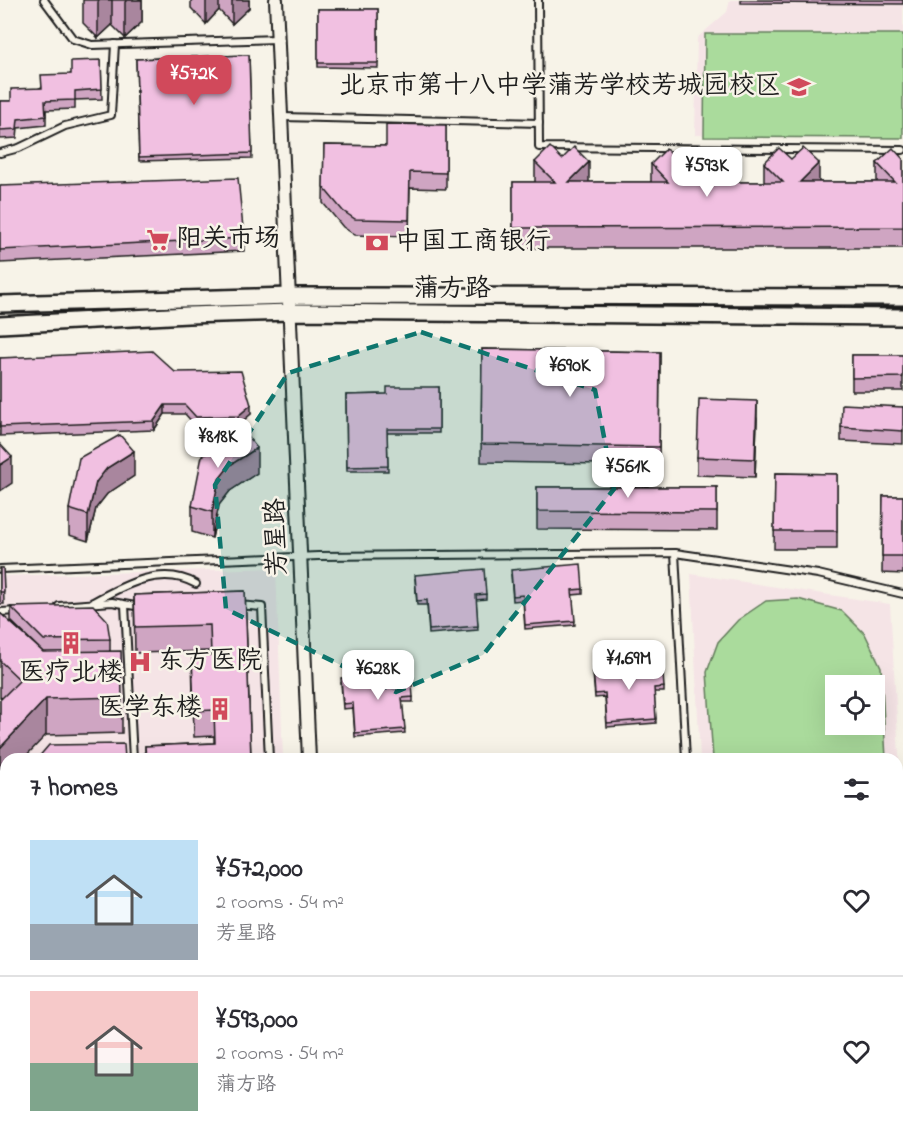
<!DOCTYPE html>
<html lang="en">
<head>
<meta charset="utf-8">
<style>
  :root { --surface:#fff; --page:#f7f7f7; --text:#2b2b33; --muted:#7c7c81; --line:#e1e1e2; --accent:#d1495b }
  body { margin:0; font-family:"Indie Flower","LXGW WenKai TC",sans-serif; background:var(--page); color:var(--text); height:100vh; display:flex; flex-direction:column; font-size:22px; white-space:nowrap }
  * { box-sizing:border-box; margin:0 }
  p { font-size:20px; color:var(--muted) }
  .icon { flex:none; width:33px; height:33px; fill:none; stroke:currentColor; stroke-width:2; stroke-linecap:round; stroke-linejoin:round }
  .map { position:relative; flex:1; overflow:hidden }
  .drawer { position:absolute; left:0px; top:753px; width:903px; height:384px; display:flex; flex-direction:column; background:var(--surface); border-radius:18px 18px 0 0; box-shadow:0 6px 24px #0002 }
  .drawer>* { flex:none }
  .tools { position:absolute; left:825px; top:675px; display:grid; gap:12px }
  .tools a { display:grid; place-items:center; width:60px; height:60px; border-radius:0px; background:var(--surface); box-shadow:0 6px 24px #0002; font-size:30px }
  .price { position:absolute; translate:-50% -51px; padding:0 14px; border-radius:12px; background:#fff; color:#222; font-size:20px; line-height:39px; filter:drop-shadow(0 2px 3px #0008) }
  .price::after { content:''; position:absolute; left:50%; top:36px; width:18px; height:14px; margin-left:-9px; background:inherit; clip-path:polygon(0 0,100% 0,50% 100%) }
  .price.selected { background:var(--accent); color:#fff }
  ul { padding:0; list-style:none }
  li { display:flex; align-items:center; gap:18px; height:150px; padding:0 30px }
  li+li { border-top:2px solid var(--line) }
  li span { display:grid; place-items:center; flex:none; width:168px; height:120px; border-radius:0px; color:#555 }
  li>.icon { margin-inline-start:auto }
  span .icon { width:72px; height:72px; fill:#fffc; stroke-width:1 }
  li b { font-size:26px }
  h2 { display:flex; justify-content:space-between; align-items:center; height:72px; padding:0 30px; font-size:26px }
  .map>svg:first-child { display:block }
  .built { fill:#f5e4e6; fill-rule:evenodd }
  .green { fill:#aadb9c; stroke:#637c5c; stroke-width:1.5; fill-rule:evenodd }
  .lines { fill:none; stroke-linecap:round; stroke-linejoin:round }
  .service-casing { stroke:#1c1c1c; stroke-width:10 }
  .minor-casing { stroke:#1c1c1c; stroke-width:16 }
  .tertiary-casing { stroke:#1c1c1c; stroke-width:20 }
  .service { stroke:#f7f3e8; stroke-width:6 }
  .minor { stroke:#f7f3e8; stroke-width:12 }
  .tertiary { stroke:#f7f3e8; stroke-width:15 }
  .wall { fill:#cfa5c2; stroke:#1c1c1c; stroke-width:1.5 }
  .shaded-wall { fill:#a9869e; stroke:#1c1c1c; stroke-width:1.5 }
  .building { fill:#f1c0e1; stroke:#1c1c1c; stroke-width:1.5 }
  .marked { fill:#0f766e; fill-opacity:0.2; stroke:#0f766e; stroke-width:4.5; stroke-dasharray:12 8; stroke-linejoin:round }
  .labels { text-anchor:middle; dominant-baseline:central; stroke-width:5; stroke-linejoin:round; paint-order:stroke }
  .poi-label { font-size:26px; fill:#1c1c1c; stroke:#f7f3e8; text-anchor:start }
  .street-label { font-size:26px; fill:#1c1c1c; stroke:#f7f3e8 }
</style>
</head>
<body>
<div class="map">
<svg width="903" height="1137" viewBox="0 0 903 1137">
  <rect width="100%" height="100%" fill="#f7f3e8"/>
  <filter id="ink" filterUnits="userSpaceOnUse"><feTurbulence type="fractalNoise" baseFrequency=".0167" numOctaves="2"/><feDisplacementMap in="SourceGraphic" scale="12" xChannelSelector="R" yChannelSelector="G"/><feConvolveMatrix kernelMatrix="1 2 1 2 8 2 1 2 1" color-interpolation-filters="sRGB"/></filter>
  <g filter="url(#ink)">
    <g class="built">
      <polygon points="730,0 903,0 903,138 695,135 697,38 727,12"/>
      <polygon points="276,568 283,759 6,759 6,875 0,875 0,576"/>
      <path d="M691 574 890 604 903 823V1067L897 1068V759H700ZM836 686H874V724H836Z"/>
    </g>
    <g class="green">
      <polygon points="705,34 903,34 903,138 704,137"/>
      <path d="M798 599 842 611 865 634 881 667 886 759H713L707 672 718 642 738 620 766 601ZM836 686H874V724H836Z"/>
    </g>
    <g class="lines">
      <g class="service-casing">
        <g id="service">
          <polyline points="44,0 73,39 92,45 277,39"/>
          <polyline points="538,0 539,147 903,150"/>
          <polyline points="282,117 539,123"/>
          <polyline points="0,153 19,148 65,126 111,115 115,44"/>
          <polyline points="675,553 686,759"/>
          <polyline points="0,569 318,556 675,553 818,574 903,594"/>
          <path d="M93 602C124 585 162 564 196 584"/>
          <polyline points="125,605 133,759"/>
          <polyline points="238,605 262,607 269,759"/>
          <polyline points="59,606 112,602 141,607"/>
          <polyline points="0,612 19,611"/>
          <polyline points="0,806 6,800"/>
          <polyline points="0,828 6,828"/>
          <polyline points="0,884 6,884"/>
          <polyline points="0,987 6,987"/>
          <polyline points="0,993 2,1068 6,1071"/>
          <polyline points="71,1131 78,1137"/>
        </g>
      </g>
      <g class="minor-casing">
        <polyline id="minor" points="276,0 309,759"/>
      </g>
      <g class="tertiary-casing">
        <g id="tertiary">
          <polyline points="0,304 291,296 903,297"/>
          <polyline points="0,325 188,315 291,312 903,317"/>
          <polyline points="897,1105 903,1105"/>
          <polyline points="423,1137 427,1131"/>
        </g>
      </g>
      <use href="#service" class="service"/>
      <use href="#minor" class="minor"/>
      <use href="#tertiary" class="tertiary"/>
    </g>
    <g class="wall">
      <polygon points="83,0 142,0 142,22 125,38 112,25 98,38 83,23"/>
      <polygon points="191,0 249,0 249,8 232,24 219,10 206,24 191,8"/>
      <polygon points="741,0 903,0 903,4 741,3"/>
      <polygon points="318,9 378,9 378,68 318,67"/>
      <polygon points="249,55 252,158 139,161 136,59"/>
      <polygon points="101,60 102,99 75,100 75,109 46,110 46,125 18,128 17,138 0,139 0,101 11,101"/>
      <polygon points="446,125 446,189 410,188 409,237 355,235 343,227 323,203 324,145 386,146"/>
      <polygon points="562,159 589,182 651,182 651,164 678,161 705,182 764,182 764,163 791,159 819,182 877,182 877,163 903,159 903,248 513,248 513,182 535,182 535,162"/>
      <polygon points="0,186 244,238 244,251 0,263"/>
      <polygon points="482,349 660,352 659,465 481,462"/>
      <rect x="852" y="355" width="51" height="36"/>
      <polygon points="0,358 175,372 251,414 238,425 196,426 185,414 165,414 154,430 0,436"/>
      <polygon points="439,387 439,433 387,433 388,471 347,471 346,395 387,394"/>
      <polygon points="903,407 903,444 841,441 841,427"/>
      <polygon points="757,419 755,477 697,475 697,457"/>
      <polygon points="257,473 230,491 219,505 212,538 192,532 192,506"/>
      <polygon points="775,473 837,474 837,549 774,549"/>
      <polygon points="134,476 107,494 96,508 88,541 69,535 69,509"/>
      <polygon points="537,487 717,487 717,530 537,529"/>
      <polygon points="883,496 903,496 903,574 882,573"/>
      <polygon points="0,568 3,568 4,604 0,604"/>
      <polygon points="511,575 583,589 583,594 572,595 575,625 525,629 523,600 513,601"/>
      <polygon points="415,579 486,594 486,599 476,600 478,630 429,634 427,605 417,605"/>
      <polygon points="245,591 251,759 145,759 145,746 214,743 214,736 194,737 192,655 210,655 210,651 135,653 134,595"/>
      <polygon points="11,607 110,639 110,651 122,697 122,733 46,735 6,759 6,777 0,783 0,700 2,698 0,697 0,613 43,652 11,621"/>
      <polygon points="593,672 664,687 664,692 654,692 656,723 607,727 605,697 595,698"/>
      <polygon points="341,683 413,697 413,702 402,702 405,733 355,737 353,708 343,709"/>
    </g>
    <g class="shaded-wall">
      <polygon points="100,0 112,0 112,25 98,38 98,2"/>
      <polygon points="127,0 142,0 142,22 125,38 125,2"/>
      <polygon points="206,0 219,0 219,10 206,24"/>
      <polygon points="232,0 249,0 249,8 232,24"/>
      <polygon points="589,162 589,183 569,182"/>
      <polygon points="819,163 819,183 800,182"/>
      <polygon points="705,165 705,185 688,182"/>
      <polygon points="757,401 757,419 755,477 755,459"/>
      <polygon points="165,405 165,414 154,430 154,421"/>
      <polygon points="251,405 251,414 238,425 238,416"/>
      <polygon points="257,448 257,473 230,491 219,505 212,538 212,512 219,479 230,465"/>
      <polygon points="134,451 134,476 107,494 96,508 88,541 88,515 96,482 107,468"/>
      <polygon points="12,457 12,483 0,491 0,465"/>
      <polygon points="46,699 46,735 23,759 6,759 6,777 0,783 0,748"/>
    </g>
    <g class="building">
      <rect x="318" y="9" width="60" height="54"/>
      <polygon points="249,55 252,153 139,157 136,59"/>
      <polygon points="101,60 102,89 75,91 75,100 45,101 46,116 18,119 17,129 0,130 0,101 11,101 11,89 42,88 41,75 71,74 71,61"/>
      <polygon points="386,124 446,125 446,173 410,172 409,220 355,219 343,211 323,187 324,145 386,146"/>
      <polygon points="550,147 562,159 574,147 589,162 569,182 668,182 651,164 666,149 678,161 690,149 705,165 688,182 783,182 764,163 779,148 791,159 803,148 819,163 800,182 895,182 877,163 893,148 903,159 903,227 513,228 513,182 555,182 535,162"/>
      <polygon points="238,178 244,238 0,250 0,186"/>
      <polygon points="482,349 660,352 659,447 481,444"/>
      <polygon points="152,351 175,372 241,371 251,405 238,416 196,417 185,405 165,405 154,421 0,427 0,358"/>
      <polygon points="852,355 903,355 903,377 852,378"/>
      <polygon points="387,387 439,387 439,429 387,429 388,466 347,467 346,395 387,394"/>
      <polygon points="699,399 757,401 755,459 697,457"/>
      <polygon points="842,404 903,407 903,431 841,427"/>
      <polygon points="244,432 257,448 230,465 219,479 212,512 192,506 202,456"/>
      <polygon points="120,435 134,451 107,468 96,482 88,515 69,509 79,458"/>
      <polygon points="0,444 12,457 0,465"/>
      <polygon points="775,473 837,474 837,531 774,531"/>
      <polygon points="537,487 717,487 717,512 537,511"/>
      <polygon points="883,496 903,496 903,556 882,556"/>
      <polygon points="581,564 583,589 572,590 575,621 525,625 523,595 513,596 511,570"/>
      <polygon points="0,568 3,568 4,592 0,592"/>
      <polygon points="484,569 486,594 476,595 478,626 429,630 427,600 417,601 415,575"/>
      <polygon points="245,591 251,759 146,759 145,746 215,743 214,710 194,711 192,655 211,655 210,625 135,627 134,595"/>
      <polygon points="93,605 107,620 110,639 44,640 11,607"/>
      <polygon points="0,613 43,652 121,651 122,697 46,699 0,748 0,700 20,680 0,661"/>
      <polygon points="662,662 664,687 654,688 656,719 607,723 605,693 595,694 593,668"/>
      <polygon points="411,672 413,697 402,698 405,729 355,733 353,703 343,704 341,678"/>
      <polygon points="124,744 125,759 37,759 49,745"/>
      <polygon points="6,1114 6,1131 35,1131 38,1137 0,1137 0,1117"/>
      <polygon points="112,1131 170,1131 170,1137 113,1137"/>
      <polygon points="218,1131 275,1131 275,1136 218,1137"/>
    </g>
  </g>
  <path class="marked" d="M421 332 595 390 614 489 483 655 396 692 226 609 215 485 288 373Z"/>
  <defs>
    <g id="school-bare" transform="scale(1.8)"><path d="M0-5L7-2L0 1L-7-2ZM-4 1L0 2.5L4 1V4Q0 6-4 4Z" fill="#d1495b" stroke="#f7f3e8" stroke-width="2.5" paint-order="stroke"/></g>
    <g id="supermarket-bare" transform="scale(1.8)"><path d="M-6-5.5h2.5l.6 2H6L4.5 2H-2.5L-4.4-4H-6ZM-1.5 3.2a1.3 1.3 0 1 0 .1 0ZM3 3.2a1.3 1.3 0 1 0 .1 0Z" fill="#d1495b" stroke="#f7f3e8" stroke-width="2.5" paint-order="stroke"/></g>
    <g id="bank-bare" transform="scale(1.8)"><path d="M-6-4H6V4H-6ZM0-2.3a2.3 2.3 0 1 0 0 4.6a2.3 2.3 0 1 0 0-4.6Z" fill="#d1495b" stroke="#f7f3e8" stroke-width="2.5" paint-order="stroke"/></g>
    <g id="building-bare" transform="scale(1.8)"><path d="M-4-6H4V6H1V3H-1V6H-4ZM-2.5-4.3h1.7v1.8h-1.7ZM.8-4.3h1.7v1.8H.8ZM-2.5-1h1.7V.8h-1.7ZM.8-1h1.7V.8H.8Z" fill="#d1495b" stroke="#f7f3e8" stroke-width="2.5" paint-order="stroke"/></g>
    <g id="hospital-bare" transform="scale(1.8)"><path d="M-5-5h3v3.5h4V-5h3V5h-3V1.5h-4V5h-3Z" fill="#d1495b" stroke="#f7f3e8" stroke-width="2.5" paint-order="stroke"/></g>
  </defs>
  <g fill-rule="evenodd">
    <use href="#school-bare" x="799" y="87"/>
    <use href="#supermarket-bare" x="158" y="240"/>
    <use href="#bank-bare" x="377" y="243"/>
    <use href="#building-bare" x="71" y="643"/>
    <use href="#hospital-bare" x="140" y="662"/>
    <use href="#building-bare" x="220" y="709"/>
  </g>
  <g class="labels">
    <g class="poi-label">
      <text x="781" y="87" text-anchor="end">北京市第十八中学蒲芳学校芳城园校区</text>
      <text x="176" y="240">阳关市场</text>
      <text x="395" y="243">中国工商银行</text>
      <text x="158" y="662">东方医院</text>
      <text x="71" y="674" text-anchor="middle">医疗北楼</text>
      <text x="202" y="709" text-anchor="end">医学东楼</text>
    </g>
    <g class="street-label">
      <text x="452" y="290">蒲方路</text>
      <text transform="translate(278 537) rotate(-92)">芳星路</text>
    </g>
  </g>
</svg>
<div class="tools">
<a><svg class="icon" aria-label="locate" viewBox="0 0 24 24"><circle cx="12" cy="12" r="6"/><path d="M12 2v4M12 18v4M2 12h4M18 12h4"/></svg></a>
</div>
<b class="price selected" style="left:194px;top:106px">¥572K</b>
<b class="price" style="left:707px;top:198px">¥593K</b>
<b class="price" style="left:570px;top:398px">¥690K</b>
<b class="price" style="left:218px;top:469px">¥818K</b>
<b class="price" style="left:628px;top:499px">¥561K</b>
<b class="price" style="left:629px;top:691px">¥1.69M</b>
<b class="price" style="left:378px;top:701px">¥628K</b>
<section class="drawer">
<h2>7 homes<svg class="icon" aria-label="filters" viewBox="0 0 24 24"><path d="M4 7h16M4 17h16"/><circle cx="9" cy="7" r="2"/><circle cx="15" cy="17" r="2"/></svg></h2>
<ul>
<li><span style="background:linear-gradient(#bfe0f5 70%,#9aa5b1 0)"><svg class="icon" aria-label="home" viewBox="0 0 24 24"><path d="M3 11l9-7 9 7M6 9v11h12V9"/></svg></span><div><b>¥572,000</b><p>2 rooms · 54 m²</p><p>芳星路</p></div><svg class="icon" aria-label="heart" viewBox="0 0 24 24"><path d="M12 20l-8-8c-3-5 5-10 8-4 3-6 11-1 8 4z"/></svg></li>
<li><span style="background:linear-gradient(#f6c9c9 60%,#7fa58c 0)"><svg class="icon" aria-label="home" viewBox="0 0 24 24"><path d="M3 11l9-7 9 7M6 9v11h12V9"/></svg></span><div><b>¥593,000</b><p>2 rooms · 54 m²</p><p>蒲方路</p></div><svg class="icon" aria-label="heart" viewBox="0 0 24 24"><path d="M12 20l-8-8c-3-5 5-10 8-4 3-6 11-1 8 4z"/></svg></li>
</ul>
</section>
</div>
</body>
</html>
